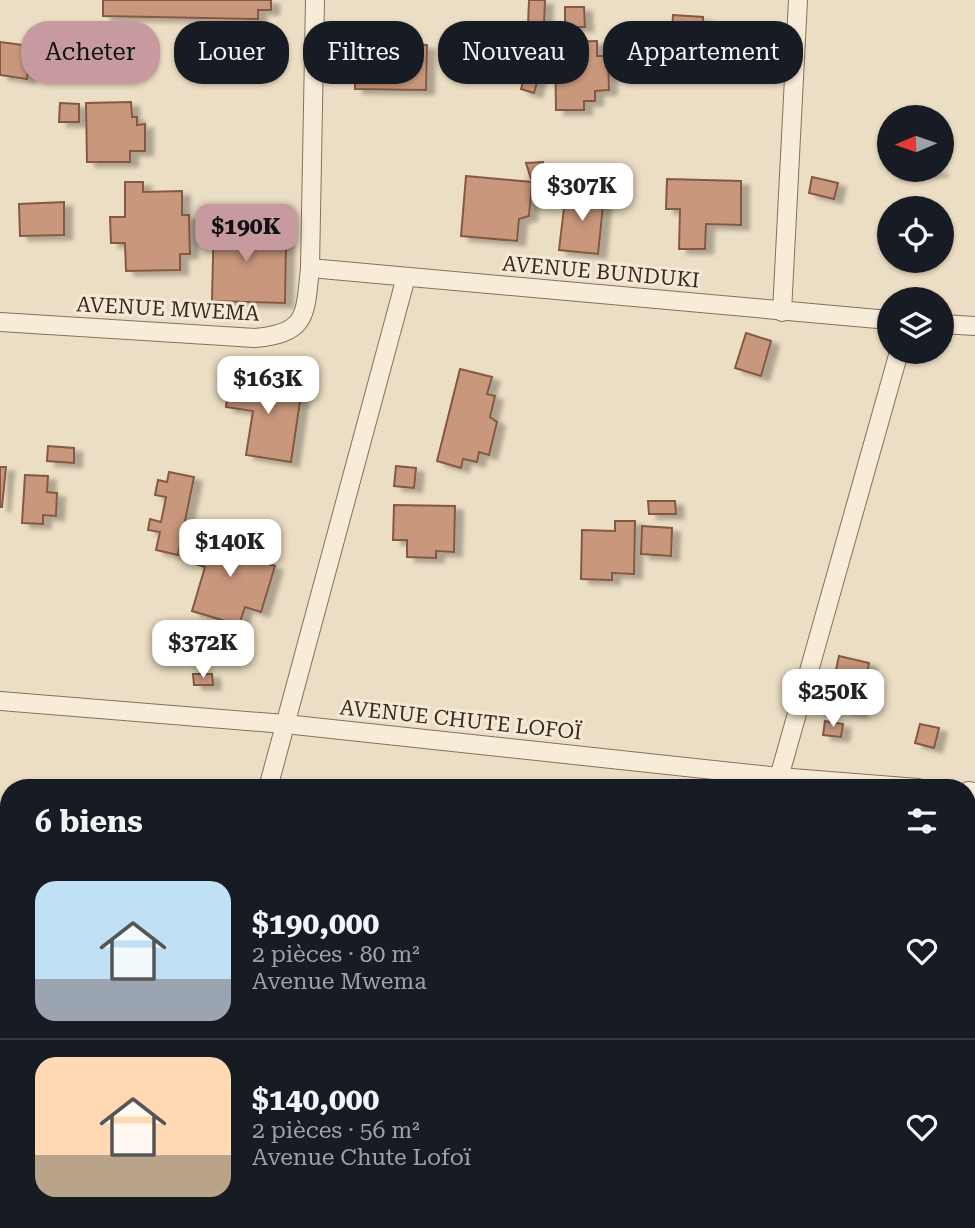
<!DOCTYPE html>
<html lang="fr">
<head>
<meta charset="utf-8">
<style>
  :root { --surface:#171b24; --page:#242831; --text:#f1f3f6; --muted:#9ea1a6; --line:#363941; --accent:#c69a9f }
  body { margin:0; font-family:"Roboto Serif",serif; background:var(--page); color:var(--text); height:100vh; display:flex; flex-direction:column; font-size:26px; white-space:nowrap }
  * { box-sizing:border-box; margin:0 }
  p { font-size:23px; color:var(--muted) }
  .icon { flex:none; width:38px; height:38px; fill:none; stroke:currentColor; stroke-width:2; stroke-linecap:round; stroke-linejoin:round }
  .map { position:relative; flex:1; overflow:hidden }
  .side { position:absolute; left:0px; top:779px; width:976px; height:450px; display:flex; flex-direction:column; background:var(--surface); border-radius:28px 28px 0 0; box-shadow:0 2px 5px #0004 }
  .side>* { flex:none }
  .top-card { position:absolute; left:21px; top:21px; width:934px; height:63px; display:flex; gap:14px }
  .needle { width:46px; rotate:268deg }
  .buttons { position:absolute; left:877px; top:105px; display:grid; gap:14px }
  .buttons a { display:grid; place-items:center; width:77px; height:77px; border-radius:50%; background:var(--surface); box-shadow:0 2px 5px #0004; font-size:35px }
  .price { position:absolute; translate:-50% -60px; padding:0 16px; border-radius:14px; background:#fff; color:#222; font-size:23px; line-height:46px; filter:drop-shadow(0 2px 4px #0008) }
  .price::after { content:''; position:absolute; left:50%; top:42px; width:21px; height:16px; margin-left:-10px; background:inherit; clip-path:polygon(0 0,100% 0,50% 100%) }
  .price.on { background:var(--accent); color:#111 }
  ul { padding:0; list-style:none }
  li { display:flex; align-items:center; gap:21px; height:175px; padding:0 35px }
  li+li { border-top:2px solid var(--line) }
  li span { display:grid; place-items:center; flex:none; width:196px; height:140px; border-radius:21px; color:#555 }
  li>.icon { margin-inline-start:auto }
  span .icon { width:84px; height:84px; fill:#fffc; stroke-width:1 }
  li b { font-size:30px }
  h2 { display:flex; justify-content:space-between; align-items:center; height:84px; padding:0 35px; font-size:30px }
  .pill { padding:0 24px; border-radius:28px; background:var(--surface); box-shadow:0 2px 5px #0004; font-size:24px; line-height:63px }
  .pill.on { background:var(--accent); color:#111 }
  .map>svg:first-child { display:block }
  .building { fill:#c8977c; stroke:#845943; stroke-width:2; filter:url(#shadow) }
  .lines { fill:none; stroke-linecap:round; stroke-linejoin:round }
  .street-casing { stroke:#86705c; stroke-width:20 }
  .street { stroke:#f7ecd7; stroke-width:18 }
  .labels { text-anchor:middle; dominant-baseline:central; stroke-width:6; stroke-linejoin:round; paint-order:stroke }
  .street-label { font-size:21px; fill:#37291f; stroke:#f4e9d4 }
</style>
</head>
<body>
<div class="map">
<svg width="975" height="1228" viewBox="0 0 975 1228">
  <defs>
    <filter id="shadow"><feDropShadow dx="8" dy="4.5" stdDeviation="2" flood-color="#0004"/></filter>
  </defs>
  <rect width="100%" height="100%" fill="#ecdec4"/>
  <g class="building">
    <polygon points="103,0 271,0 271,10 258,10 258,19 103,16"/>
    <polygon points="529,0 545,0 544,26 528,25"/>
    <polygon points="565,7 584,7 585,27 565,27"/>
    <polygon points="673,15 703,17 703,32 672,31"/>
    <polygon points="85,27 97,27 97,52 84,52"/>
    <polygon points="356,36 392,36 392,44 427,45 426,90 355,89"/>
    <polygon points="597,41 597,56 608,56 609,90 595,91 595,101 584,101 584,110 556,110 555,42"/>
    <polygon points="0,42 31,46 27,79 0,75"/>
    <polygon points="528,64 541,68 534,93 521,89"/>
    <polygon points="131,102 132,117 137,117 137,125 145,124 145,151 130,151 130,162 87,162 86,103"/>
    <polygon points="60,103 79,104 79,122 59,122"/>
    <polygon points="543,162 543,178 531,179 526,163"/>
    <polygon points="893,170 940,170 940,172 893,174"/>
    <polygon points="466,176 532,182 529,216 519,219 517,241 461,236"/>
    <polygon points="812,177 838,183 834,199 809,193"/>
    <polygon points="667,179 741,181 741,225 706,224 705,249 679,249 680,209 666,209"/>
    <polygon points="125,182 143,182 143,192 182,191 182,215 189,215 190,254 180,254 180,270 126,271 125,243 111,243 110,217 125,217"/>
    <polygon points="566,191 604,196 598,254 559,250"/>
    <polygon points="64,202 64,235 20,236 19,204"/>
    <polygon points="214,214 249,215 248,240 286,241 285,303 212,301"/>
    <polygon points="746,333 771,341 761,376 735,368"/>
    <polygon points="460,369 492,377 487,394 495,396 490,417 497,422 489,455 479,452 477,462 463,459 461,468 437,461"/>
    <polygon points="230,377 302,388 291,462 246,455 253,411 226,407"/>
    <polygon points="48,446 74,448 74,463 47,461"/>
    <polygon points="396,466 416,468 414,488 394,486"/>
    <polygon points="0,467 6,467 2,507 0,507"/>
    <polygon points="169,472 194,477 178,555 156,550 160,532 148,530 150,519 161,522 166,497 155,495 158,480 167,482"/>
    <polygon points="25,475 48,476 47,492 57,493 56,516 43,515 43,524 22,523"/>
    <polygon points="648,501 675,501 676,514 649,514"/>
    <polygon points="394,505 455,506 454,552 436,551 436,558 407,557 407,540 393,540"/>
    <polygon points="615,521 635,521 634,574 612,573 612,580 581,579 582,530 615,531"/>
    <polygon points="642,526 672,528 671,556 641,554"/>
    <polygon points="206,530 249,544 245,557 275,566 261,612 245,607 239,625 192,611 205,567 195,564"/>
    <polygon points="839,656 869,663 859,713 828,707"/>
    <polygon points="193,674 212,674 213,685 194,685"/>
    <polygon points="825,721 843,724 841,737 823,735"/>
    <polygon points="920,724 939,728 934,748 915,743"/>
    <polygon points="968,871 975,872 975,894 968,893"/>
    <polygon points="0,946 9,948 8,971 0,969"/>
    <polygon points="517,1220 566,1220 563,1228 535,1228"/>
  </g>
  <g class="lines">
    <g class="street-casing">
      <g id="street">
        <polyline points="310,268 889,320"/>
        <polyline points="782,312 798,0"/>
        <path d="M0 322 255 338C308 333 305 315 310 268L315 0"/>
        <polyline points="942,324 975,326"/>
        <polyline points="0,701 285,724 779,777 918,788"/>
        <polyline points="268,788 406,277"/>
        <polyline points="776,788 899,352"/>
        <polyline points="968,791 975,792"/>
        <polyline points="907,1220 936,1228"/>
        <polyline points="141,1228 143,1220"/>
        <polyline points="644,1228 646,1220"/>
      </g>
    </g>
    <use href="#street" class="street"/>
  </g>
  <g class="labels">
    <g class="street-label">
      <text transform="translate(601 272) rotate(5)">AVENUE BUNDUKI</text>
      <text transform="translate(168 309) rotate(3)">AVENUE MWEMA</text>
      <text transform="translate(461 720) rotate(6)">AVENUE CHUTE LOFOÏ</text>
    </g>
  </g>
</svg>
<div class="buttons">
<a><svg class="needle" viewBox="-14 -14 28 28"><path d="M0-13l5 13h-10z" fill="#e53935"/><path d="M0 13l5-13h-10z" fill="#9ea1a6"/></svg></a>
<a><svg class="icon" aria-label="locate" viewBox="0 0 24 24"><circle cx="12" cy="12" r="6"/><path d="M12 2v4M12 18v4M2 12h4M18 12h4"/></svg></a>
<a><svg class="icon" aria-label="layers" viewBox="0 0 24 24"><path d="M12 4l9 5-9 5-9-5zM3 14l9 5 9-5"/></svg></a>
</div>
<b class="price" style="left:582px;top:223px">$307K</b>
<b class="price on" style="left:246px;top:264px">$190K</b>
<b class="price" style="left:268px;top:416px">$163K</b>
<b class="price" style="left:230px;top:579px">$140K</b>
<b class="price" style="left:203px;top:680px">$372K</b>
<b class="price" style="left:833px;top:729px">$250K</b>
<div class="top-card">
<a class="pill on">Acheter</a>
<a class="pill">Louer</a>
<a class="pill">Filtres</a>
<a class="pill">Nouveau</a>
<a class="pill">Appartement</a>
</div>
<section class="side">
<h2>6 biens<svg class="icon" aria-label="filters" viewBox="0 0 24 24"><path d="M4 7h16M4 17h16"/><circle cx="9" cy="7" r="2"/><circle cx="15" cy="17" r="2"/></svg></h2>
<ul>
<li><span style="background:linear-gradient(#bfe0f5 70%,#9aa5b1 0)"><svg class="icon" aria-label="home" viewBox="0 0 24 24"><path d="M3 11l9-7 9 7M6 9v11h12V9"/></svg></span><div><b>$190,000</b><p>2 pièces · 80 m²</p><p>Avenue Mwema</p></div><svg class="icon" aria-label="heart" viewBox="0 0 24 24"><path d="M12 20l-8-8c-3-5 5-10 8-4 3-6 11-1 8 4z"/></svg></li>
<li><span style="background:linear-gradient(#ffd9b3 70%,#b9a48a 0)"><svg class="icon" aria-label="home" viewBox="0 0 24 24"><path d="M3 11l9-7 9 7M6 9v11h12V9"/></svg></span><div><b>$140,000</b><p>2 pièces · 56 m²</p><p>Avenue Chute Lofoï</p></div><svg class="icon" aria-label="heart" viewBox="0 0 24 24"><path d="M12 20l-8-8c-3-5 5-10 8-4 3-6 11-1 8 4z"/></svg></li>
</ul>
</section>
</div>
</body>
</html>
